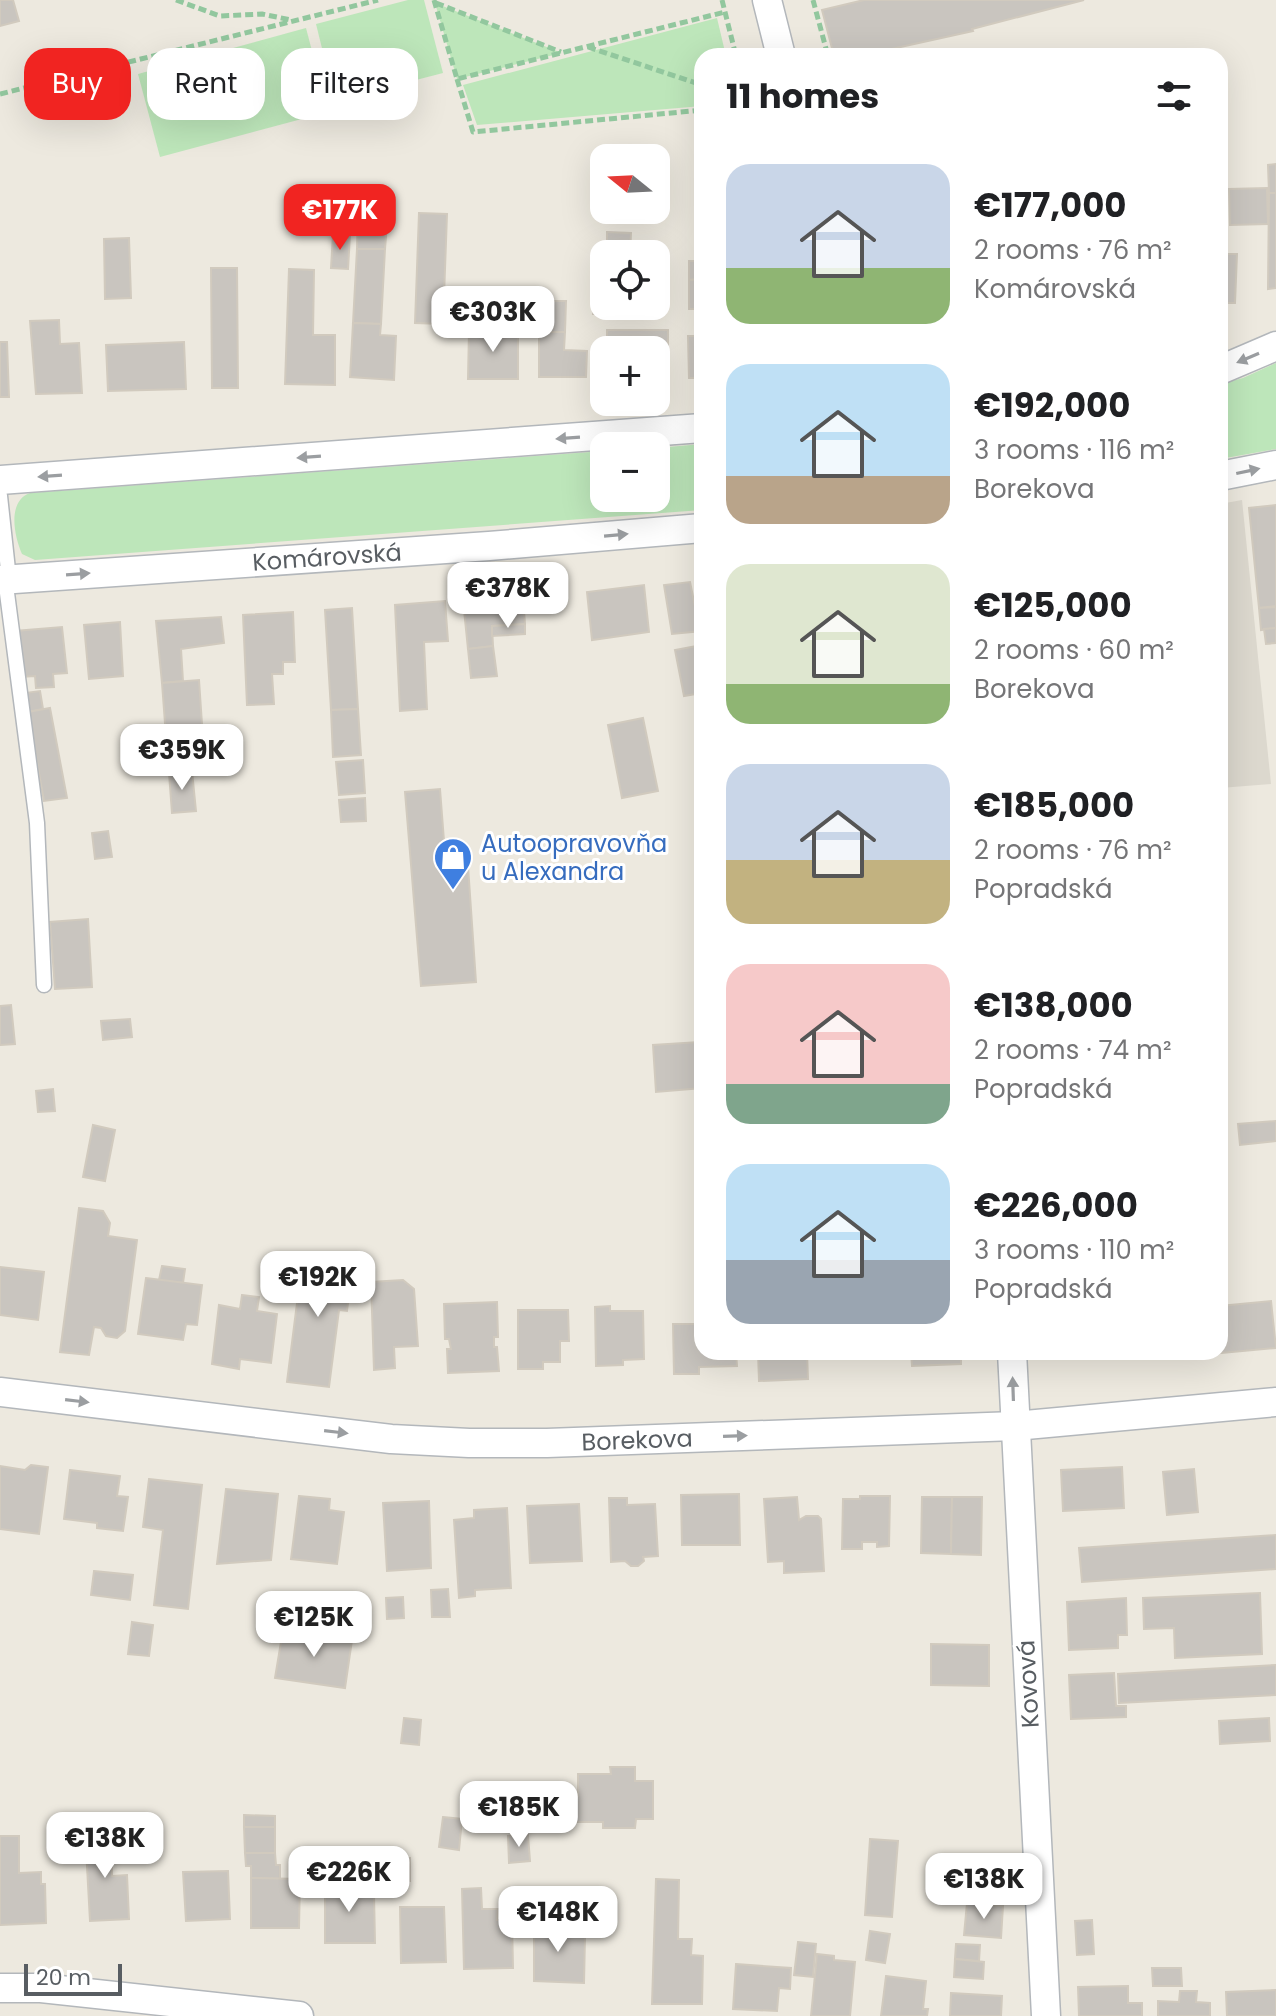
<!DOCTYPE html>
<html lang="en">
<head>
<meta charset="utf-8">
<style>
  :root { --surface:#fff; --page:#f6f6f6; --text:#202124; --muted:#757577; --accent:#f12421 }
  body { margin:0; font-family:Poppins,sans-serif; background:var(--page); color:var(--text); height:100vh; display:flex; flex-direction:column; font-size:30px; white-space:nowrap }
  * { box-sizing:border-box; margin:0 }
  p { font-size:26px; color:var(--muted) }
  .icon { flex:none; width:44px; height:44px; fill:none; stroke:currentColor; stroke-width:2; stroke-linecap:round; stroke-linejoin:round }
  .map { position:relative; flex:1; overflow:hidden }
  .details { position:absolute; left:694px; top:48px; width:534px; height:1312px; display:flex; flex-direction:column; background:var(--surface); border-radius:24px; box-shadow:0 8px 32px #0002 }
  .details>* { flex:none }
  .hud { position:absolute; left:24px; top:48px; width:550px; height:72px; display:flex; gap:16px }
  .needle { width:52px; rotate:288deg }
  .tools { position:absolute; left:590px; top:144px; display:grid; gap:16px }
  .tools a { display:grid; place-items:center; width:80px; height:80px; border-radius:16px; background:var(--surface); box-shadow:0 8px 32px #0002; font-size:40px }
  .scale { position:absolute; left:24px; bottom:20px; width:98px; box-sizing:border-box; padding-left:8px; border:4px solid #585d62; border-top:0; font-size:22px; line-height:28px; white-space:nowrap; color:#585d62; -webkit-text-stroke:6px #fff; paint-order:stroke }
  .price { position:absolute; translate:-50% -68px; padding:0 18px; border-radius:16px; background:#fff; color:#222; font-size:26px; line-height:52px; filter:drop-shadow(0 2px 4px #0008) }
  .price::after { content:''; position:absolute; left:50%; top:48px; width:24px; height:18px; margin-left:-12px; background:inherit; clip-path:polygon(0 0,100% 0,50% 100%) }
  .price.current { background:var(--accent); color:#fff }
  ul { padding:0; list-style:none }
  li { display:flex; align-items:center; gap:24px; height:200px; padding:0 32px }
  li span { display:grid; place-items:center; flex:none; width:224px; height:160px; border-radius:24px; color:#555 }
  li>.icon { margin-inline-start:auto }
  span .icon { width:96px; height:96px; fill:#fffc; stroke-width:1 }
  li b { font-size:34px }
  h2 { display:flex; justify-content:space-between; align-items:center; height:96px; padding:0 32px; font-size:34px }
  .pill { padding:0 28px; border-radius:24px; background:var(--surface); box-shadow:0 8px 32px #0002; font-size:28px; line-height:72px }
  .pill.current { background:var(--accent); color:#fff }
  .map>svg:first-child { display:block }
  .education { fill:#dcd8ce }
  .green { fill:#bde6ba }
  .building { fill:#c9c5bf; stroke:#d1cabe; stroke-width:2 }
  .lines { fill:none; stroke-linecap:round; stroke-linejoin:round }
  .service-casing { stroke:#b3b7bb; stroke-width:17 }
  .minor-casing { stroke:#b3b7bb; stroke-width:31 }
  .path { stroke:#92c79e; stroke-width:5; stroke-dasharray:8 4; stroke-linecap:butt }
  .service { stroke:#fff; stroke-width:14 }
  .minor { stroke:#fff; stroke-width:28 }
  .oneway { fill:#9b9ea1 }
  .labels { text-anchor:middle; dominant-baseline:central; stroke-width:6; stroke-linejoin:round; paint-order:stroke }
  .street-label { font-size:24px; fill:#585d62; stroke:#fff }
  .shop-label { font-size:24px; fill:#366cbe; stroke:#fff; text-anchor:start }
</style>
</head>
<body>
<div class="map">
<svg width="1276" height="2016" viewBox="0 0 1276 2016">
  <rect width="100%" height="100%" fill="#ede9df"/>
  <polygon class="education" points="1242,500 1271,784 1220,788 1220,504"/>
  <g class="green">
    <polygon points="408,0 424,0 443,73 335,101 316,24"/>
    <polygon points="435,3 562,53 457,79"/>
    <polygon points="717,18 726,56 702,56 702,106 477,125 463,85"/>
    <polygon points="306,28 328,112 160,157 138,74"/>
    <polygon points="1276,363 1276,449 1220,459 1220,384 1243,378"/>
    <path d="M702 444V510L35 560 22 554C14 536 7 501 30 493L604 451V498H656V448Z"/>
  </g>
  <g class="building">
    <polygon points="0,0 13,0 19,21 0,26"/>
    <polygon points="864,0 1084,0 972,29 973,31 887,50 888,52 875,56 873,54 834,56 822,10"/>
    <polygon points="1276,164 1276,193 1269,193 1268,165"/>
    <polygon points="1267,188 1268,224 1230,225 1229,189"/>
    <polygon points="1269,193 1276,193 1276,288 1268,289"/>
    <polygon points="358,212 388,212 385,249 357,249"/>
    <polygon points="419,213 447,214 443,324 415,323"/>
    <polygon points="607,232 631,233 630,254 607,254"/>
    <polygon points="333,234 350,235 348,269 331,268"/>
    <polygon points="129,238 131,298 105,299 104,239"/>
    <polygon points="357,249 385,249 381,324 353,323"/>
    <polygon points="1220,254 1237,254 1235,303 1220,303"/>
    <polygon points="689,261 702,261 702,279 689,280"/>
    <polygon points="211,268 237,268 238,388 212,388"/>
    <polygon points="289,269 314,270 313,335 335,335 335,385 285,384"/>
    <polygon points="702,279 702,309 689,309 689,280"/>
    <polygon points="594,290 604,290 605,314 593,314"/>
    <polygon points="540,301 566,301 565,332 539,332"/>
    <polygon points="59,320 60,344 79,343 82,393 36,394 30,321"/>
    <polygon points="353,323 381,324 380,335 396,336 394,380 350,377"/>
    <polygon points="518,329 518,379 468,379 469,330"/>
    <polygon points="607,330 668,330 668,360 656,360 656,378 656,350 607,350"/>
    <polygon points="539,332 565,332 564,350 587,351 586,377 539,377"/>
    <polygon points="688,336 702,336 702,378 689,378"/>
    <polygon points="0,342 7,342 9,397 0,397"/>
    <polygon points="184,342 186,389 108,391 106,345"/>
    <polygon points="1276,505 1276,606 1259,608 1249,508"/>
    <polygon points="690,582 696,611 702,610 702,631 672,634 664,585"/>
    <polygon points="644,585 649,632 592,640 587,592"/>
    <polygon points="523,597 525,624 492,626 493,646 468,649 463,600"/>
    <polygon points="445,601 448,641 424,642 427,709 400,711 395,605"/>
    <polygon points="1276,607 1276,628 1261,630 1259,608"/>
    <polygon points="352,608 358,709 331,710 325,610"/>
    <polygon points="293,612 295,662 283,662 283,674 272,674 274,704 247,705 243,615"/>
    <polygon points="221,617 224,643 181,649 183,681 162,683 156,621"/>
    <polygon points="120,622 123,676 89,679 84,625"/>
    <polygon points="525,624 525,634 492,636 492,626"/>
    <polygon points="62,627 67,673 53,674 54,687 36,688 35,676 20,677 15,631"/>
    <polygon points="1276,628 1276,643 1266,644 1264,629"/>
    <polygon points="702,645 702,693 684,696 675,650"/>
    <polygon points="493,646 497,676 471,678 468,649"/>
    <polygon points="199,680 203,739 188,740 189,748 167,750 162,683"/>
    <polygon points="40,691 43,709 28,712 25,693"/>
    <polygon points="50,708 67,798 44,801 28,712"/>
    <polygon points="358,709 361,755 333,757 331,710"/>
    <polygon points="643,718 658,791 622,798 608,725"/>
    <polygon points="363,760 365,793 339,795 336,762"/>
    <polygon points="192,771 196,811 172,813 169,773"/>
    <polygon points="440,789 446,867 468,866 476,982 421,986 405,792"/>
    <polygon points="365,798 366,821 341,822 339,800"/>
    <polygon points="108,831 112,857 95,859 92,833"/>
    <polygon points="88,919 92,987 55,989 50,922"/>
    <polygon points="11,1005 15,1044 0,1045 0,1006"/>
    <polygon points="130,1019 132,1037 103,1040 101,1021"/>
    <polygon points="699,1042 702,1088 656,1092 653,1045"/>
    <polygon points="53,1089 55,1111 38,1112 36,1091"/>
    <polygon points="1276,1121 1276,1141 1240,1145 1238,1124"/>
    <polygon points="93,1125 115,1130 105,1181 83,1177"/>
    <polygon points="79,1208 103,1211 110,1223 108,1236 137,1240 125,1331 117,1338 106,1336 101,1328 94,1327 89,1355 60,1352"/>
    <polygon points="303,1256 353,1263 347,1311 339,1310 329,1387 287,1382"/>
    <polygon points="162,1266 185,1269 183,1283 159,1280"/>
    <polygon points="0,1267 44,1272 38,1320 0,1315"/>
    <polygon points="146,1278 202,1285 197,1325 186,1324 183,1340 138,1334"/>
    <polygon points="403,1280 414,1289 418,1346 394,1347 395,1368 374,1370 371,1282"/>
    <polygon points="242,1295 259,1297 257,1311 277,1314 271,1363 240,1359 239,1369 212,1364 219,1305 240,1309"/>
    <polygon points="1271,1301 1276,1348 1211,1354 1210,1352 1220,1352 1220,1306"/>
    <polygon points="497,1302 498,1337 494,1337 494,1347 497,1347 499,1371 448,1373 447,1349 451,1349 449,1339 445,1339 444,1304"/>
    <polygon points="610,1306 610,1311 643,1311 644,1359 623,1360 623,1365 596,1366 595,1307"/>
    <polygon points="518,1310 568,1310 569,1341 560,1341 560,1362 543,1362 543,1369 518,1369"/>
    <polygon points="673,1324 702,1324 702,1352 736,1352 737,1366 699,1367 699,1374 674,1374"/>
    <polygon points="758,1352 807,1352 808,1379 759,1381"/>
    <polygon points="911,1352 961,1352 961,1364 912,1366"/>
    <polygon points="31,1465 48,1467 39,1534 0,1529 0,1466 25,1470"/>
    <polygon points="1122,1467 1124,1508 1063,1511 1061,1470"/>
    <polygon points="1194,1469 1198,1512 1167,1515 1163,1472"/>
    <polygon points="70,1470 120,1476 117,1496 128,1497 123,1531 97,1528 97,1523 64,1519"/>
    <polygon points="149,1479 202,1485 188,1609 154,1605 163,1530 143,1527"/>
    <polygon points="226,1489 278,1494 271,1560 217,1564"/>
    <polygon points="739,1494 740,1545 682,1545 681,1495"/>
    <polygon points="299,1496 330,1499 329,1510 344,1512 337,1564 291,1559"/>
    <polygon points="860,1496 890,1496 889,1546 877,1547 877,1542 862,1542 862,1549 842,1549 843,1499 860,1499"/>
    <polygon points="797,1497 799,1520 806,1516 818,1516 821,1519 824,1571 784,1573 784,1561 768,1562 764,1499"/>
    <polygon points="922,1497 952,1497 951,1554 921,1553"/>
    <polygon points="952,1497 982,1497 981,1555 951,1554"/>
    <polygon points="609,1498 627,1498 627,1505 655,1504 658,1556 643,1557 644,1561 638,1566 631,1566 625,1561 611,1562"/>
    <polygon points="429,1501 431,1568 387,1571 383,1503"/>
    <polygon points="579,1504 582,1561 530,1563 527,1506"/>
    <polygon points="507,1508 511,1588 475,1590 475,1596 459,1598 454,1520 474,1518 474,1510"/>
    <polygon points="1276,1535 1276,1569 1082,1582 1079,1548"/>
    <polygon points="94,1571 133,1575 130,1600 91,1595"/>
    <polygon points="448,1589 450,1617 432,1617 431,1590"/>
    <polygon points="1260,1593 1262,1654 1175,1658 1174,1628 1144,1629 1143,1598"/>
    <polygon points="403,1597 404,1618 387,1619 386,1598"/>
    <polygon points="1126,1598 1127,1635 1118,1635 1118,1648 1069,1650 1067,1602"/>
    <polygon points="132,1622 153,1625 149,1656 128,1654"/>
    <polygon points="283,1630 352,1640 345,1688 275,1678"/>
    <polygon points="931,1644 989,1645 989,1686 931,1685"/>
    <polygon points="1276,1665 1276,1695 1119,1703 1118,1674"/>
    <polygon points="1114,1673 1116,1706 1126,1706 1126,1717 1071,1719 1069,1675"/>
    <polygon points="404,1718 421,1720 419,1745 401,1743"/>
    <polygon points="1269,1718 1270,1741 1220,1744 1219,1721"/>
    <polygon points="610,1767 635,1767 635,1781 653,1781 653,1819 636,1819 635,1828 603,1828 603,1822 572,1822 572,1796 578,1796 578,1774 611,1774"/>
    <polygon points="84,1814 104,1814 104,1830 85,1830"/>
    <polygon points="244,1815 275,1816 275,1827 244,1827"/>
    <polygon points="443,1817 462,1819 459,1850 439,1847"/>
    <polygon points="244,1827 275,1827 275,1853 245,1853"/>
    <polygon points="111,1829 112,1876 127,1875 129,1919 90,1921 85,1830"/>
    <polygon points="528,1835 530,1861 509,1863 508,1836"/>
    <polygon points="0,1836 19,1836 19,1873 41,1872 41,1884 45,1884 46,1923 0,1925"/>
    <polygon points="870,1839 898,1841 892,1917 865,1915"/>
    <polygon points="245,1853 275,1853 276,1865 280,1865 280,1879 251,1878 251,1866 246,1866"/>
    <polygon points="410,1858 410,1881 392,1882 392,1859"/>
    <polygon points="228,1871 230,1919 186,1921 183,1872"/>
    <polygon points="251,1878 300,1879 299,1928 251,1928"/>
    <polygon points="656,1879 679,1880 678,1939 692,1939 691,1955 703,1956 702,2004 652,2004"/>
    <polygon points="358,1881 358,1894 374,1894 375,1943 325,1943 325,1882"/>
    <polygon points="481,1888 482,1909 498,1909 497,1920 512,1920 513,1968 464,1969 462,1889"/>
    <polygon points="967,1903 1003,1906 1001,1938 964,1935"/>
    <polygon points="400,1907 444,1907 446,1962 401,1963"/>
    <polygon points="1092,1920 1094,1954 1077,1955 1075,1921"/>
    <polygon points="531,1922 568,1923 568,1936 585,1936 584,1983 534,1981 534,1936 531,1936"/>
    <polygon points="870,1931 890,1934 885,1963 866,1960"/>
    <polygon points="798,1942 816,1944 813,1977 794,1975"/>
    <polygon points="956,1944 980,1945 979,1961 955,1959"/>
    <polygon points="817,1954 834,1956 834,1960 855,1962 850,2016 811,2016"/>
    <polygon points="955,1959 984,1962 983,1979 954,1977"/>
    <polygon points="736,1964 791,1968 790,1989 779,1988 777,2011 733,2009"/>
    <polygon points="1152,1968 1181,1968 1182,1986 1153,1986"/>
    <polygon points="886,1976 926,1981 923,2009 928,2009 927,2016 881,2016"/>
    <polygon points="1128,1986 1128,2003 1142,2003 1142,2016 1079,2016 1078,1987"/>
    <polygon points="1276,1990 1276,2016 1227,2016 1226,1992"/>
    <polygon points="1180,1991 1197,1991 1196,2002 1210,2003 1210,2016 1158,2016 1158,2001 1179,2002"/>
    <polygon points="951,1993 1002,1996 1001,2016 950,2016"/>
  </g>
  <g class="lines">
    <g class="service-casing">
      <polyline id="service" points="0,496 9,579 7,593 37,823 44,985"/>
    </g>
    <g class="minor-casing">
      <g id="minor">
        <polyline points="767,0 781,56"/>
        <polyline points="1220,370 1276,346"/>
        <polyline points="1220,476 1276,465"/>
        <polyline points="0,480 702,428"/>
        <polyline points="0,580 489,546 702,528"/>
        <polyline points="1012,1352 1046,2016"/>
        <polyline points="0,1392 391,1439 469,1443 547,1443 1015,1426 1276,1402"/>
        <polyline points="0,1988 41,1988 299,2016"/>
      </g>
    </g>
    <g class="path">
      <polyline points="176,0 220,16 262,14 291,20"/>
      <polyline points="434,0 457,79 725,12"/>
      <polyline points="722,0 736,56"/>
      <polyline points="813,0 828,56"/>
      <polyline points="436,3 561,52"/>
      <polyline points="588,47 702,85"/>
      <polyline points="457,79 473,132 702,110"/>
      <polyline points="0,94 378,0"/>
    </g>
    <use href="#service" class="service"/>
    <use href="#minor" class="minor"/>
  </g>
  <defs><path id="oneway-solid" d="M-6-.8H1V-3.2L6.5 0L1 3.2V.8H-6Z" transform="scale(2)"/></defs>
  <g class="oneway">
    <use href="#oneway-solid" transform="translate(1248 358) rotate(157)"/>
    <use href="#oneway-solid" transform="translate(568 438) rotate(176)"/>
    <use href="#oneway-solid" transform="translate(309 457) rotate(176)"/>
    <use href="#oneway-solid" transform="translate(1248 471) rotate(-12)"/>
    <use href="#oneway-solid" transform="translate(50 476) rotate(176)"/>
    <use href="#oneway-solid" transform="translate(616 535) rotate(-5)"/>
    <use href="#oneway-solid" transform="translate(78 574) rotate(-4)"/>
    <use href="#oneway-solid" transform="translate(1013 1389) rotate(-92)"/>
    <use href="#oneway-solid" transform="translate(77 1401) rotate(7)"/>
    <use href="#oneway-solid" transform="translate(336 1432) rotate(7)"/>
    <use href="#oneway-solid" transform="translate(735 1436) rotate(-2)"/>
  </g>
  <defs>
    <g id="shop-pin" transform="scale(2)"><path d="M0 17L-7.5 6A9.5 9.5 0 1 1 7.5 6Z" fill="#3f7fe0" stroke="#fff"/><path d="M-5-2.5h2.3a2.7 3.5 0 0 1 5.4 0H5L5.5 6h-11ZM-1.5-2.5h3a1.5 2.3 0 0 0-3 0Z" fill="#fff"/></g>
  </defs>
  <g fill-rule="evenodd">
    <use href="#shop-pin" x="453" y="857"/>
  </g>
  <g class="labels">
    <g class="street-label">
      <text transform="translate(327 557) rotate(-4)">Komárovská</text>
      <text transform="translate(637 1440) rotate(-2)">Borekova</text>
      <text transform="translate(1028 1684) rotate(-93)">Kovová</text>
    </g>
    <g class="shop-label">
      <text x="481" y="843">Autoopravovňa<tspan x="481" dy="28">u Alexandra</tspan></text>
    </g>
  </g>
</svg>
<div class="tools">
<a><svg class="needle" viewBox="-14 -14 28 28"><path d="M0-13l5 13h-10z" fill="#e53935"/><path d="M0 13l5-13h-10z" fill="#757577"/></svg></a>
<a><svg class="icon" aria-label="locate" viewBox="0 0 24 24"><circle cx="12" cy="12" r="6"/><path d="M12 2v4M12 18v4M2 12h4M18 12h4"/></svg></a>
<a>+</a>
<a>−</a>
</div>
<div class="scale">20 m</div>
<b class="price current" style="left:340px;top:252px">€177K</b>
<b class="price" style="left:493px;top:354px">€303K</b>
<b class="price" style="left:508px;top:630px">€378K</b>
<b class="price" style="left:182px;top:792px">€359K</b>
<b class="price" style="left:318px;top:1319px">€192K</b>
<b class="price" style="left:314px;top:1659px">€125K</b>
<b class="price" style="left:519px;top:1849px">€185K</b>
<b class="price" style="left:105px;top:1880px">€138K</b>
<b class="price" style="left:349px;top:1914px">€226K</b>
<b class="price" style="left:984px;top:1921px">€138K</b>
<b class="price" style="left:558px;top:1954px">€148K</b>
<div class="hud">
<a class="pill current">Buy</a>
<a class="pill">Rent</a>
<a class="pill">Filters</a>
</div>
<section class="details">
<h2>11 homes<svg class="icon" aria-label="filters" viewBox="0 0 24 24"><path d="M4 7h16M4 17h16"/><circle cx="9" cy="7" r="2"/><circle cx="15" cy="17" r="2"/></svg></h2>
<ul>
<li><span style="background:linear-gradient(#c9d6e8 65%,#8fb573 0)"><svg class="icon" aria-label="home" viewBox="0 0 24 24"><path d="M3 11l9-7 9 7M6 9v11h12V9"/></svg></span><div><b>€177,000</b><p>2 rooms · 76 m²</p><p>Komárovská</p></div></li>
<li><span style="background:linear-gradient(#bfe0f5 70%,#b9a48a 0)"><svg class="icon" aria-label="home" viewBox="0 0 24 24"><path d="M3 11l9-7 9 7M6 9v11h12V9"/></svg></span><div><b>€192,000</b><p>3 rooms · 116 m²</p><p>Borekova</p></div></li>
<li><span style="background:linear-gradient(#dfe7d0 75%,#8fb573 0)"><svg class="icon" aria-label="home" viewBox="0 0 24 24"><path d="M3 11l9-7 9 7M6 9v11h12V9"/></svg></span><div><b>€125,000</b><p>2 rooms · 60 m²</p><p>Borekova</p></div></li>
<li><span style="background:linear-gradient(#c9d6e8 60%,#c2b280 0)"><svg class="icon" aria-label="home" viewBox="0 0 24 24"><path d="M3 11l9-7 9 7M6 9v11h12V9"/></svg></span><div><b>€185,000</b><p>2 rooms · 76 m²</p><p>Popradská</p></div></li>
<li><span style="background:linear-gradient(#f6c9c9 75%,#7fa58c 0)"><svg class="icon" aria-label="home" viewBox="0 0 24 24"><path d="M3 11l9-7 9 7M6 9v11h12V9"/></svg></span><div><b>€138,000</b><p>2 rooms · 74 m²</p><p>Popradská</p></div></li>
<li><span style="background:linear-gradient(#bfe0f5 60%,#9aa5b1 0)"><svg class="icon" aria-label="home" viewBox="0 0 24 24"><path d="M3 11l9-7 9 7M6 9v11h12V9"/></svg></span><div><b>€226,000</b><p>3 rooms · 110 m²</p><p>Popradská</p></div></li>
</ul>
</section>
</div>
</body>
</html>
